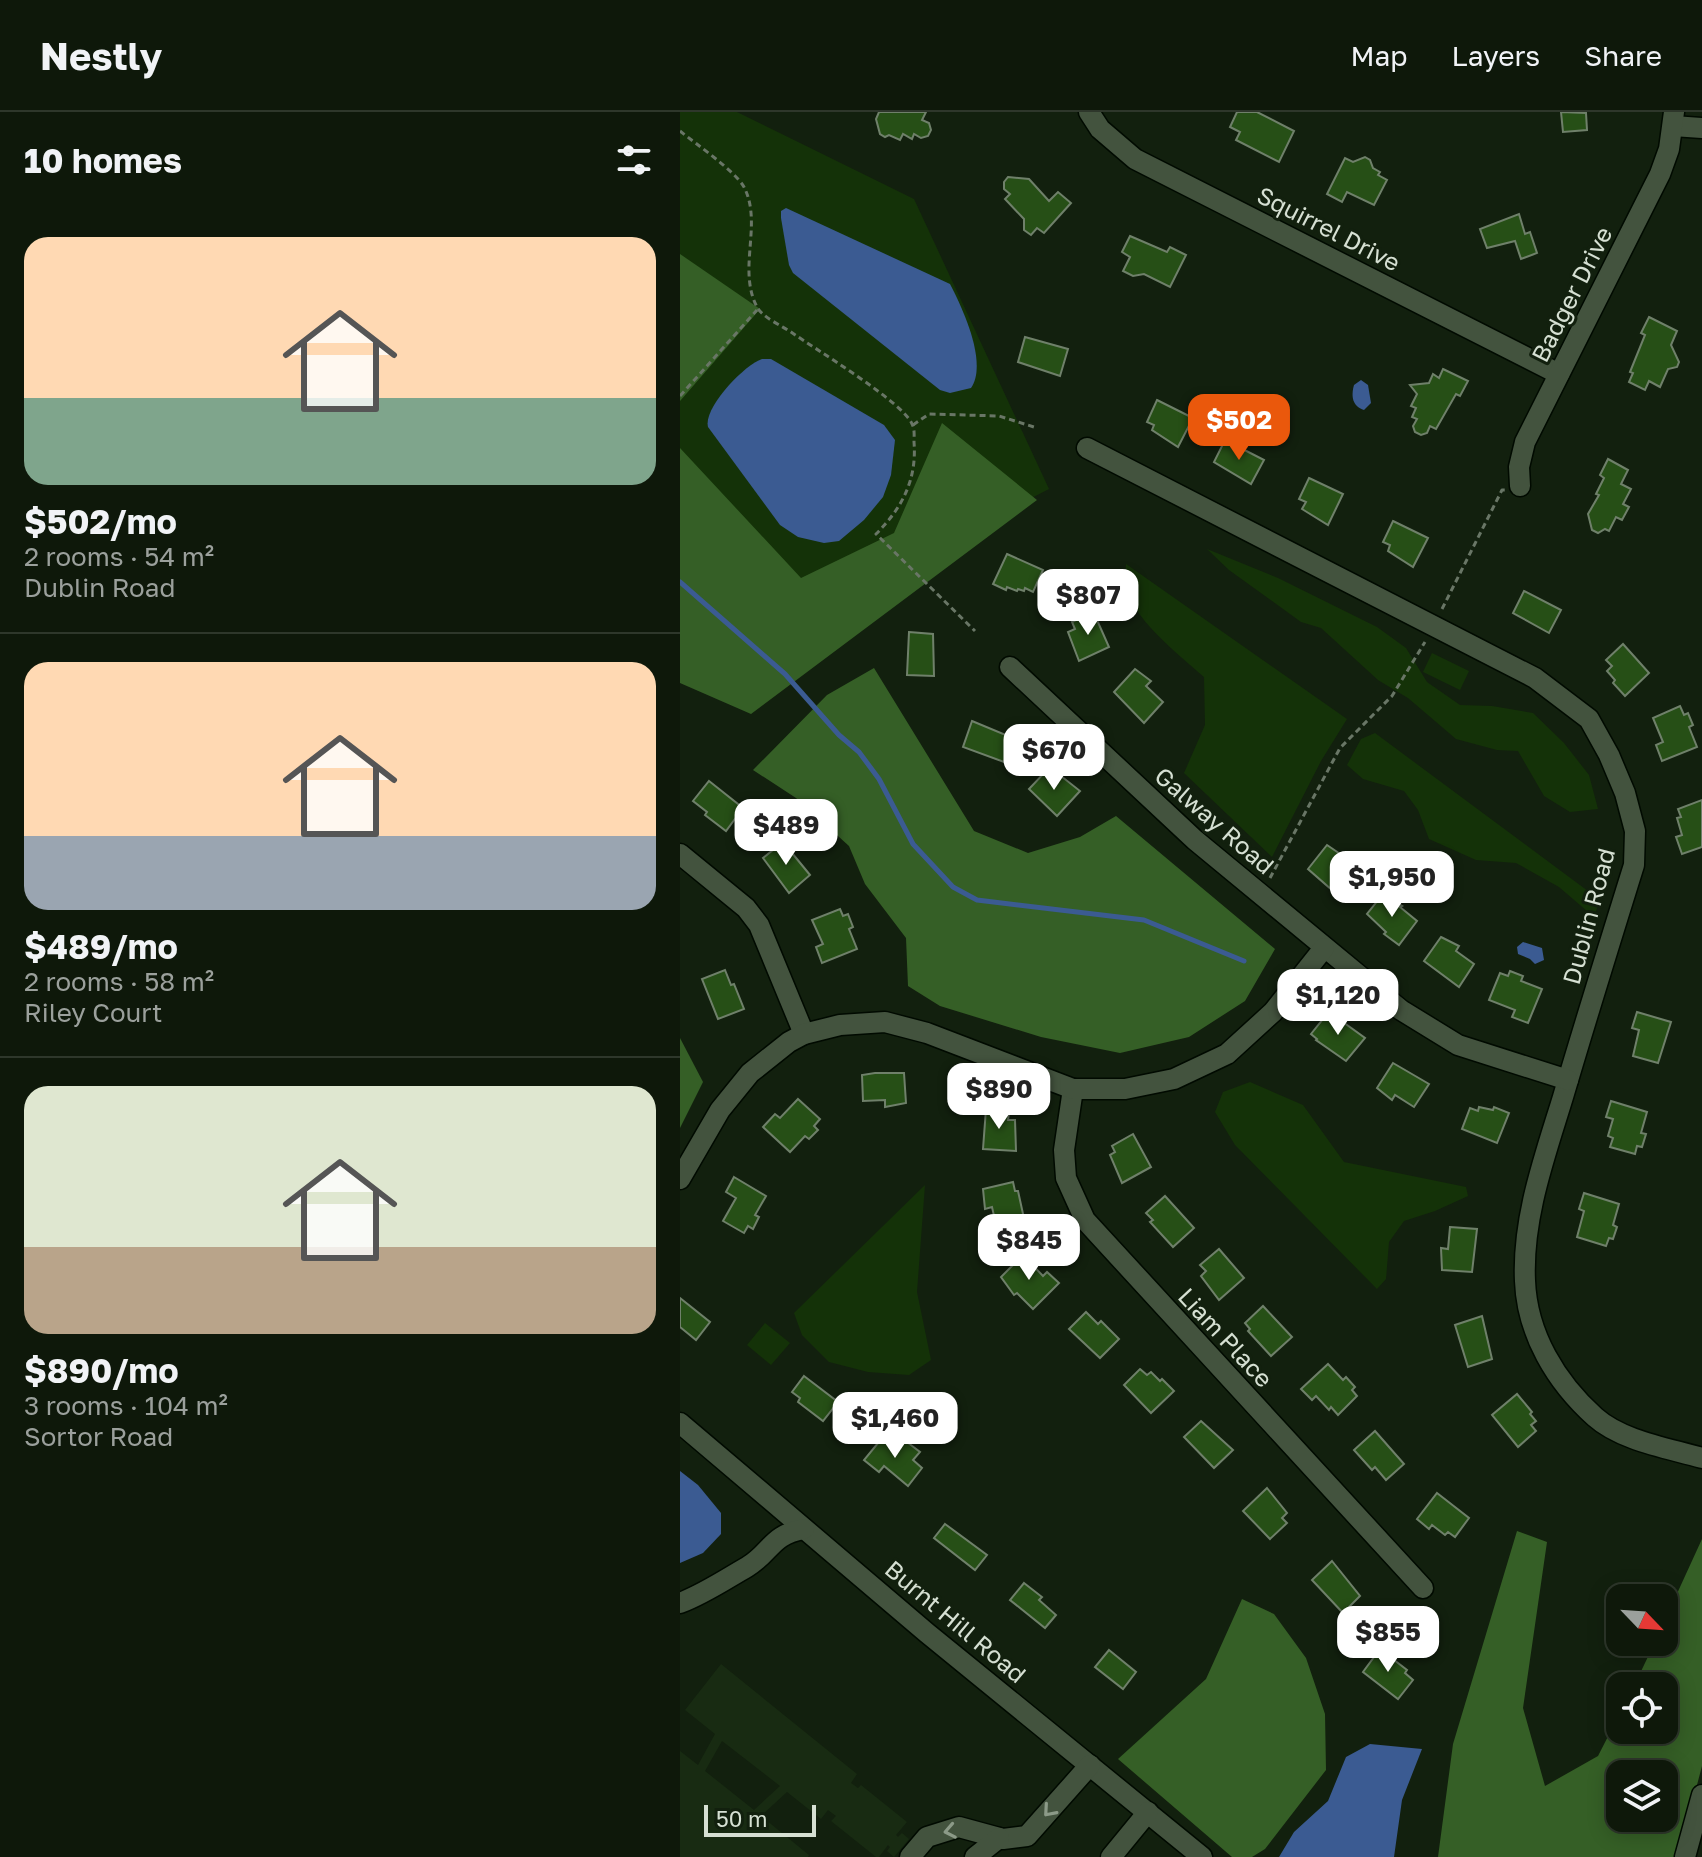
<!DOCTYPE html>
<html lang="en">
<head>
<meta charset="utf-8">
<style>
  :root { --surface:#0e180a; --page:#1c2518; --text:#f1f3f6; --muted:#9ba09c; --line:#2e372b; --accent:#ea580c }
  body { margin:0; font-family:"Golos Text",sans-serif; background:var(--page); color:var(--text); height:100vh; display:flex; flex-direction:column; font-size:30px; white-space:nowrap }
  * { box-sizing:border-box; margin:0 }
  p { font-size:26px; color:var(--muted) }
  .icon { flex:none; width:44px; height:44px; fill:none; stroke:currentColor; stroke-width:2; stroke-linecap:round; stroke-linejoin:round }
  .map { position:relative; flex:1; overflow:hidden }
  .side { display:flex; flex-direction:column; background:var(--surface); width:680px }
  .side>* { flex:none }
  .needle { width:52px; rotate:115deg }
  .tools { position:absolute; left:926px; top:1472px; display:grid; gap:16px }
  .tools a { display:grid; place-items:center; width:72px; height:72px; border-radius:16px; background:var(--surface); box-shadow:0 4px 20px #0003,0 0 0 2px var(--line); font-size:40px }
  .scale { position:absolute; left:24px; bottom:20px; width:112px; box-sizing:border-box; padding-left:8px; border:4px solid #d6e0d3; border-top:0; font-size:22px; line-height:28px; white-space:nowrap; color:#d6e0d3; -webkit-text-stroke:6px #12200e; paint-order:stroke }
  .price { position:absolute; translate:-50% -68px; padding:0 18px; border-radius:16px; background:#fff; color:#222; font-size:26px; line-height:52px; filter:drop-shadow(0 2px 4px #0008) }
  .price::after { content:''; position:absolute; left:50%; top:48px; width:24px; height:18px; margin-left:-12px; background:inherit; clip-path:polygon(0 0,100% 0,50% 100%) }
  .price.on { background:var(--accent); color:#fff }
  ul { padding:0; list-style:none }
  li { display:grid; align-content:center; gap:16px; height:424px; padding:0 24px }
  li+li { border-top:2px solid var(--line) }
  li span { display:grid; place-items:center; height:248px; border-radius:24px; color:#555 }
  li>.icon { margin-inline-start:auto }
  span .icon { width:144px; height:144px; fill:#fffc; stroke-width:1 }
  li b { font-size:34px }
  h2 { display:flex; justify-content:space-between; align-items:center; height:96px; padding:0 24px; font-size:34px }
  header { display:flex; align-items:center; gap:48px; box-sizing:border-box; height:112px; padding:0 40px; background:var(--surface); border-bottom:2px solid var(--line) }
  header strong { font-size:38px }
  nav { display:flex; gap:44px; margin-inline-start:auto; font-size:28px }
  main { display:flex; flex:1; min-height:0 }
  .map>svg:first-child { display:block }
  .built { fill:#182b12; fill-rule:evenodd }
  .green { fill:#143208 }
  .forest { fill:#355f26; fill-rule:evenodd }
  .water { fill:#3b5b92 }
  .lines { fill:none; stroke-linecap:round; stroke-linejoin:round }
  .stream { stroke:#3b5b92; stroke-width:5 }
  .building { fill:#264f16; stroke:#6f806a; stroke-width:2 }
  .minor-casing { stroke:#010a00; stroke-width:23 }
  .path { stroke:#697666; stroke-width:3; stroke-dasharray:6 4; stroke-linecap:butt }
  .minor { stroke:#43533e; stroke-width:20 }
  .oneway { stroke:#8c9a88 }
  .labels { text-anchor:middle; dominant-baseline:central; stroke-width:6; stroke-linejoin:round; paint-order:stroke }
  .street-label { font-size:24px; fill:#d6e0d3; stroke:#12200e }
</style>
</head>
<body>
<header>
<strong>Nestly</strong>
<nav><a>Map</a><a>Layers</a><a>Share</a></nav>
</header>
<main>
<section class="side">
<h2>10 homes<svg class="icon" aria-label="filters" viewBox="0 0 24 24"><path d="M4 7h16M4 17h16"/><circle cx="9" cy="7" r="2"/><circle cx="15" cy="17" r="2"/></svg></h2>
<ul>
<li><span style="background:linear-gradient(#ffd9b3 65%,#7fa58c 0)"><svg class="icon" aria-label="home" viewBox="0 0 24 24"><path d="M3 11l9-7 9 7M6 9v11h12V9"/></svg></span><div><b>$502/mo</b><p>2 rooms · 54 m²</p><p>Dublin Road</p></div></li>
<li><span style="background:linear-gradient(#ffd9b3 70%,#9aa5b1 0)"><svg class="icon" aria-label="home" viewBox="0 0 24 24"><path d="M3 11l9-7 9 7M6 9v11h12V9"/></svg></span><div><b>$489/mo</b><p>2 rooms · 58 m²</p><p>Riley Court</p></div></li>
<li><span style="background:linear-gradient(#dfe7d0 65%,#b9a48a 0)"><svg class="icon" aria-label="home" viewBox="0 0 24 24"><path d="M3 11l9-7 9 7M6 9v11h12V9"/></svg></span><div><b>$890/mo</b><p>3 rooms · 104 m²</p><p>Sortor Road</p></div></li>
</ul>
</section>
<div class="map">
<svg width="1022" height="1745" viewBox="0 0 1022 1745">
  <rect width="100%" height="100%" fill="#12200e"/>
  <path class="built" d="M41 1552 177 1662 171 1671 178 1676 181 1673 227 1710 216 1723 218 1725 222 1721 229 1727 214 1745 207 1739 210 1735 208 1733 199 1745H196L151 1709 156 1704 148 1698 141 1707 107 1680 81 1704 129 1743 128 1745H0V1639L18 1653 35 1622 5 1598ZM42 1629 100 1674 74 1698 25 1659Z"/>
  <g class="green">
    <polygon points="0,0 57,0 234,87 369,377 0,568"/>
    <polygon points="527,437 598,466 697,515 726,536 747,570 780,593 812,594 853,601 884,631 909,663 918,697 890,700 864,684 838,639 817,638 776,627 728,586 698,568 641,516 621,510 549,458"/>
    <path d="M446 452 667 607 641 649 592 745 504 661 525 613 524 565C499 543 450 505 445 471 444 465 446 457 446 452Z"/>
    <polygon points="752,541 789,559 780,578 743,560"/>
    <polygon points="695,621 920,788 914,805 879,775 836,751 796,748 749,727 738,698 724,679 683,667 667,653 681,627"/>
    <polygon points="570,970 623,993 664,1050 786,1075 788,1084 755,1099 724,1109 709,1130 706,1167 697,1177 555,1033 535,1000 543,980"/>
    <polygon points="245,1073 237,1180 251,1248 229,1263 188,1260 149,1250 122,1223 114,1201"/>
    <polygon points="85,1211 110,1231 91,1253 67,1233"/>
  </g>
  <g class="forest">
    <polygon points="0,142 80,197 0,289"/>
    <polygon points="262,311 357,388 71,602 0,571 0,336 121,466 214,421"/>
    <polygon points="194,556 294,719 348,741 400,725 436,704 595,837 565,889 509,925 440,941 361,925 260,894 228,874 226,826 185,772 169,734 116,686 73,658 147,583"/>
    <polygon points="0,926 23,970 0,1016"/>
    <path d="M837 1419 867 1430 843 1596 865 1674 918 1644 940 1601V1618H984V1574H954L975 1530H984V1510L1022 1427V1654L998 1745H758L773 1632ZM940 1662H984V1706H940Z"/>
    <polygon points="562,1487 594,1502 626,1546 645,1602 646,1658 585,1737 572,1745 552,1745 438,1647 526,1567"/>
  </g>
  <g class="water">
    <path d="M106 96 270 172C283 197 308 251 291 276L270 281 260 278 113 161 109 153 101 106V99Z"/>
    <path d="M82 247H91L204 313 215 328 211 363 203 385 184 408 159 429 144 431 118 425 100 413 28 315C23 296 64 253 82 247Z"/>
    <path d="M681 268 688 273 691 291 684 298C672 294 671 284 674 273Z"/>
    <polygon points="843,830 862,836 864,848 855,852 850,847 838,842 837,835"/>
    <path d="M234 1304 245 1307 259 1319V1327L254 1332C243 1331 233 1320 230 1310Z"/>
    <polygon points="0,1359 18,1373 41,1401 41,1422 23,1441 0,1451"/>
    <polygon points="690,1632 742,1637 722,1688 714,1745 599,1745 614,1720 648,1689 666,1645"/>
  </g>
  <g class="lines">
    <polyline class="stream" points="0,470 105,562 159,623 179,640 199,667 233,732 273,775 297,788 464,808 564,849"/>
  </g>
  <g class="building">
    <polygon points="199,0 246,0 242,8 249,11 251,18 248,24 241,26 234,22 232,27 223,22 220,28 209,23 205,25 200,22 196,7"/>
    <polygon points="557,0 577,0 614,19 599,50 556,28 560,20 550,15"/>
    <polygon points="881,0 906,1 907,18 883,20"/>
    <polygon points="685,45 690,48 693,56 700,60 698,63 707,68 694,93 667,80 662,90 647,82 665,46 673,50"/>
    <polygon points="328,65 349,67 369,89 378,80 391,91 364,121 357,116 351,123 344,118 344,107 325,87 330,82 324,77 324,70"/>
    <polygon points="839,102 845,122 850,120 857,141 841,147 835,129 807,136 800,117"/>
    <polygon points="450,124 487,140 490,135 506,143 490,175 464,162 453,164 443,159 450,145 442,140"/>
    <polygon points="969,205 997,219 991,233 999,250 997,255 988,257 980,275 969,269 965,278 949,270 953,261 950,260 965,223 961,221"/>
    <polygon points="345,225 388,237 380,264 338,250"/>
    <polygon points="763,257 788,269 780,284 776,282 756,317 750,314 747,321 741,323 735,320 733,314 737,307 732,305 736,296 731,294 737,282 730,273 749,271 753,262 759,266"/>
    <polygon points="477,288 513,306 498,335 472,318 474,313 467,310"/>
    <polygon points="545,328 584,348 571,372 534,350"/>
    <polygon points="928,347 948,358 941,372 951,377 943,392 949,395 942,408 936,405 929,419 925,417 918,421 912,418 908,402 919,383 916,382 924,366 920,363"/>
    <polygon points="629,366 663,382 648,413 622,397 626,390 619,387"/>
    <polygon points="713,409 748,426 733,455 708,439 710,433 703,430"/>
    <polygon points="327,442 363,458 353,480 345,476 344,479 338,477 337,479 327,475 326,478 313,472"/>
    <polygon points="844,479 881,498 869,521 833,501"/>
    <polygon points="413,499 429,535 399,549 388,520 395,517 392,510"/>
    <polygon points="229,520 253,522 254,564 227,563"/>
    <polygon points="943,532 969,561 945,584 933,571 935,568 927,559 932,554 926,548"/>
    <polygon points="455,557 471,569 466,574 483,590 464,611 434,580"/>
    <polygon points="1000,594 1004,603 1008,601 1013,613 1009,615 1017,635 982,649 976,633 983,630 973,606"/>
    <polygon points="292,609 333,626 324,650 283,635"/>
    <polygon points="365,660 371,665 376,660 400,679 377,704 349,677"/>
    <polygon points="29,669 63,696 46,719 25,703 27,700 13,689"/>
    <polygon points="1022,688 1022,735 1002,742 996,725 1002,723 997,706 1001,705 998,697"/>
    <polygon points="103,730 130,763 109,781 83,746"/>
    <polygon points="647,733 663,744 660,748 678,763 660,785 628,757"/>
    <polygon points="703,782 722,794 720,795 737,809 719,833 704,822 706,820 687,802"/>
    <polygon points="160,797 163,804 168,802 173,815 169,817 177,837 142,851 136,835 143,832 132,808"/>
    <polygon points="761,825 779,834 776,839 794,852 779,875 744,849"/>
    <polygon points="45,858 51,873 54,872 64,897 38,907 22,867"/>
    <polygon points="830,859 843,864 841,869 862,877 848,911 832,905 835,898 809,888 820,861 828,864"/>
    <polygon points="957,900 991,910 978,951 953,944 959,918 952,916"/>
    <polygon points="647,902 654,907 656,905 685,926 666,949 636,928 637,927 631,922"/>
    <polygon points="713,951 749,972 734,995 715,983 712,988 697,976"/>
    <polygon points="195,961 224,961 226,991 205,995 205,988 183,989 182,963"/>
    <polygon points="118,987 140,1007 134,1014 138,1018 129,1027 125,1024 110,1040 83,1015 95,1002 100,1006"/>
    <polygon points="931,989 967,1000 961,1021 966,1022 962,1035 957,1034 955,1042 930,1035 933,1026 928,1024 933,1007 926,1005"/>
    <polygon points="799,995 813,998 814,995 829,1001 817,1031 782,1017 790,996 798,999"/>
    <polygon points="306,997 329,1000 328,1008 335,1008 336,1039 303,1037"/>
    <polygon points="453,1022 471,1055 442,1071 430,1043 435,1040 432,1034"/>
    <polygon points="54,1065 86,1084 75,1103 79,1105 73,1117 68,1114 64,1121 43,1109 56,1086 46,1080"/>
    <polygon points="333,1070 335,1079 338,1079 345,1111 317,1117 312,1095 305,1097 303,1077"/>
    <polygon points="904,1081 939,1092 933,1113 937,1115 933,1127 929,1126 926,1134 897,1125 904,1099 899,1097"/>
    <polygon points="485,1084 514,1116 493,1135 470,1110 473,1108 466,1101"/>
    <polygon points="770,1115 797,1117 792,1160 762,1158 761,1136 768,1137"/>
    <polygon points="539,1137 564,1166 539,1188 521,1164 526,1159 520,1153"/>
    <polygon points="343,1143 363,1164 367,1160 379,1171 353,1197 337,1181 334,1183 321,1165"/>
    <polygon points="0,1186 30,1210 16,1228 0,1215"/>
    <polygon points="583,1194 612,1225 591,1244 568,1219 570,1217 565,1211"/>
    <polygon points="406,1200 418,1212 421,1209 439,1227 420,1246 389,1217"/>
    <polygon points="802,1204 812,1247 788,1255 775,1213"/>
    <polygon points="648,1252 663,1268 666,1265 675,1275 672,1278 677,1284 658,1303 651,1295 649,1298 636,1284 632,1288 621,1277"/>
    <polygon points="460,1257 467,1263 471,1260 480,1269 482,1267 494,1279 471,1301 444,1273"/>
    <polygon points="124,1264 158,1290 143,1309 118,1290 120,1286 112,1280"/>
    <polygon points="837,1282 852,1300 850,1302 856,1309 851,1313 856,1319 838,1335 812,1303"/>
    <polygon points="521,1309 553,1338 534,1356 504,1325"/>
    <polygon points="695,1319 724,1352 706,1368 695,1355 692,1358 674,1338"/>
    <polygon points="203,1325 216,1335 223,1327 240,1340 233,1348 242,1356 228,1374 204,1354 199,1360 184,1348"/>
    <polygon points="587,1376 607,1401 602,1406 607,1411 590,1427 563,1399"/>
    <polygon points="757,1381 789,1406 775,1425 768,1420 765,1423 752,1413 749,1417 737,1407"/>
    <polygon points="265,1412 307,1443 295,1458 254,1426"/>
    <polygon points="652,1449 680,1484 663,1501 632,1468"/>
    <polygon points="344,1471 362,1485 359,1488 376,1503 365,1516 330,1488"/>
    <polygon points="700,1537 727,1558 725,1561 733,1568 718,1587 683,1560"/>
    <polygon points="429,1538 456,1560 443,1577 415,1555"/>
  </g>
  <g class="lines">
    <g class="minor-casing">
      <g id="minor">
        <polyline points="409,0 420,17 455,47 879,262"/>
        <polyline points="993,14 1022,16"/>
        <path d="M407 336 855 566 909 607 929 643 945 681 955 719 954 753C930 830 906 907 883 985 865 1044 842 1106 845 1169 847 1222 876 1270 915 1305 942 1329 988 1336 1022 1346"/>
        <polyline points="840,374 839,355 845,330 980,62 989,37 994,0"/>
        <polyline points="330,555 515,728 721,898 778,933 888,968"/>
        <polyline points="0,742 66,796 79,813 124,922"/>
        <polyline points="393,977 384,1038 386,1066 405,1108 743,1476"/>
        <polyline points="0,1067 40,998 70,961 109,930 124,922 160,913 205,910 247,921 393,977 445,977 494,967 547,942 593,900 644,836"/>
        <polyline points="0,1311 247,1521 522,1745"/>
        <path d="M0 1491C24 1482 46 1467 67 1455 92 1440 90 1423 124 1417"/>
        <polyline points="230,1745 247,1725 279,1715 323,1727 347,1724 410,1653"/>
        <polyline points="295,1745 319,1726"/>
        <polyline points="431,1745 468,1700"/>
        <polyline points="1005,1745 1022,1683"/>
      </g>
    </g>
    <g class="path">
      <path d="M0 19C16 32 55 59 64 75 83 112 57 157 77 195 82 205 102 214 111 220 135 237 223 290 232 312 235 317 234 325 234 330 237 368 222 396 196 422L295 519"/>
      <polyline points="0,284 77,198"/>
      <polyline points="233,313 249,302 319,304 354,315"/>
      <polyline points="762,497 822,378 825,378"/>
      <polyline points="590,766 660,636 712,584 745,530"/>
    </g>
    <use href="#minor" class="minor"/>
  </g>
  <defs><path id="oneway-chevron" d="M-2-3.5L2.5 0L-2 3.5" fill="none" stroke-width="1.6" stroke-linecap="round" stroke-linejoin="round" transform="scale(2)"/></defs>
  <g class="oneway">
    <use href="#oneway-chevron" transform="translate(369 1699) rotate(131)"/>
    <use href="#oneway-chevron" transform="translate(270 1719) rotate(169)"/>
  </g>
  <g class="labels">
    <g class="street-label">
      <text transform="translate(649 116) rotate(27)">Squirrel Drive</text>
      <text transform="translate(891 182) rotate(-63)">Badger Drive</text>
      <text transform="translate(535 708) rotate(41)">Galway Road</text>
      <text transform="translate(908 804) rotate(-75)">Dublin Road</text>
      <text transform="translate(546 1225) rotate(47)">Liam Place</text>
      <text transform="translate(276 1509) rotate(40)">Burnt Hill Road</text>
    </g>
  </g>
</svg>
<div class="tools">
<a><svg class="needle" viewBox="-14 -14 28 28"><path d="M0-13l5 13h-10z" fill="#e53935"/><path d="M0 13l5-13h-10z" fill="#9ba09c"/></svg></a>
<a><svg class="icon" aria-label="locate" viewBox="0 0 24 24"><circle cx="12" cy="12" r="6"/><path d="M12 2v4M12 18v4M2 12h4M18 12h4"/></svg></a>
<a><svg class="icon" aria-label="layers" viewBox="0 0 24 24"><path d="M12 4l9 5-9 5-9-5zM3 14l9 5 9-5"/></svg></a>
</div>
<div class="scale">50 m</div>
<b class="price on" style="left:559px;top:350px">$502</b>
<b class="price" style="left:408px;top:525px">$807</b>
<b class="price" style="left:374px;top:680px">$670</b>
<b class="price" style="left:106px;top:755px">$489</b>
<b class="price" style="left:712px;top:807px">$1,950</b>
<b class="price" style="left:658px;top:925px">$1,120</b>
<b class="price" style="left:319px;top:1019px">$890</b>
<b class="price" style="left:349px;top:1170px">$845</b>
<b class="price" style="left:215px;top:1348px">$1,460</b>
<b class="price" style="left:708px;top:1562px">$855</b>
</div>
</main>
</body>
</html>
